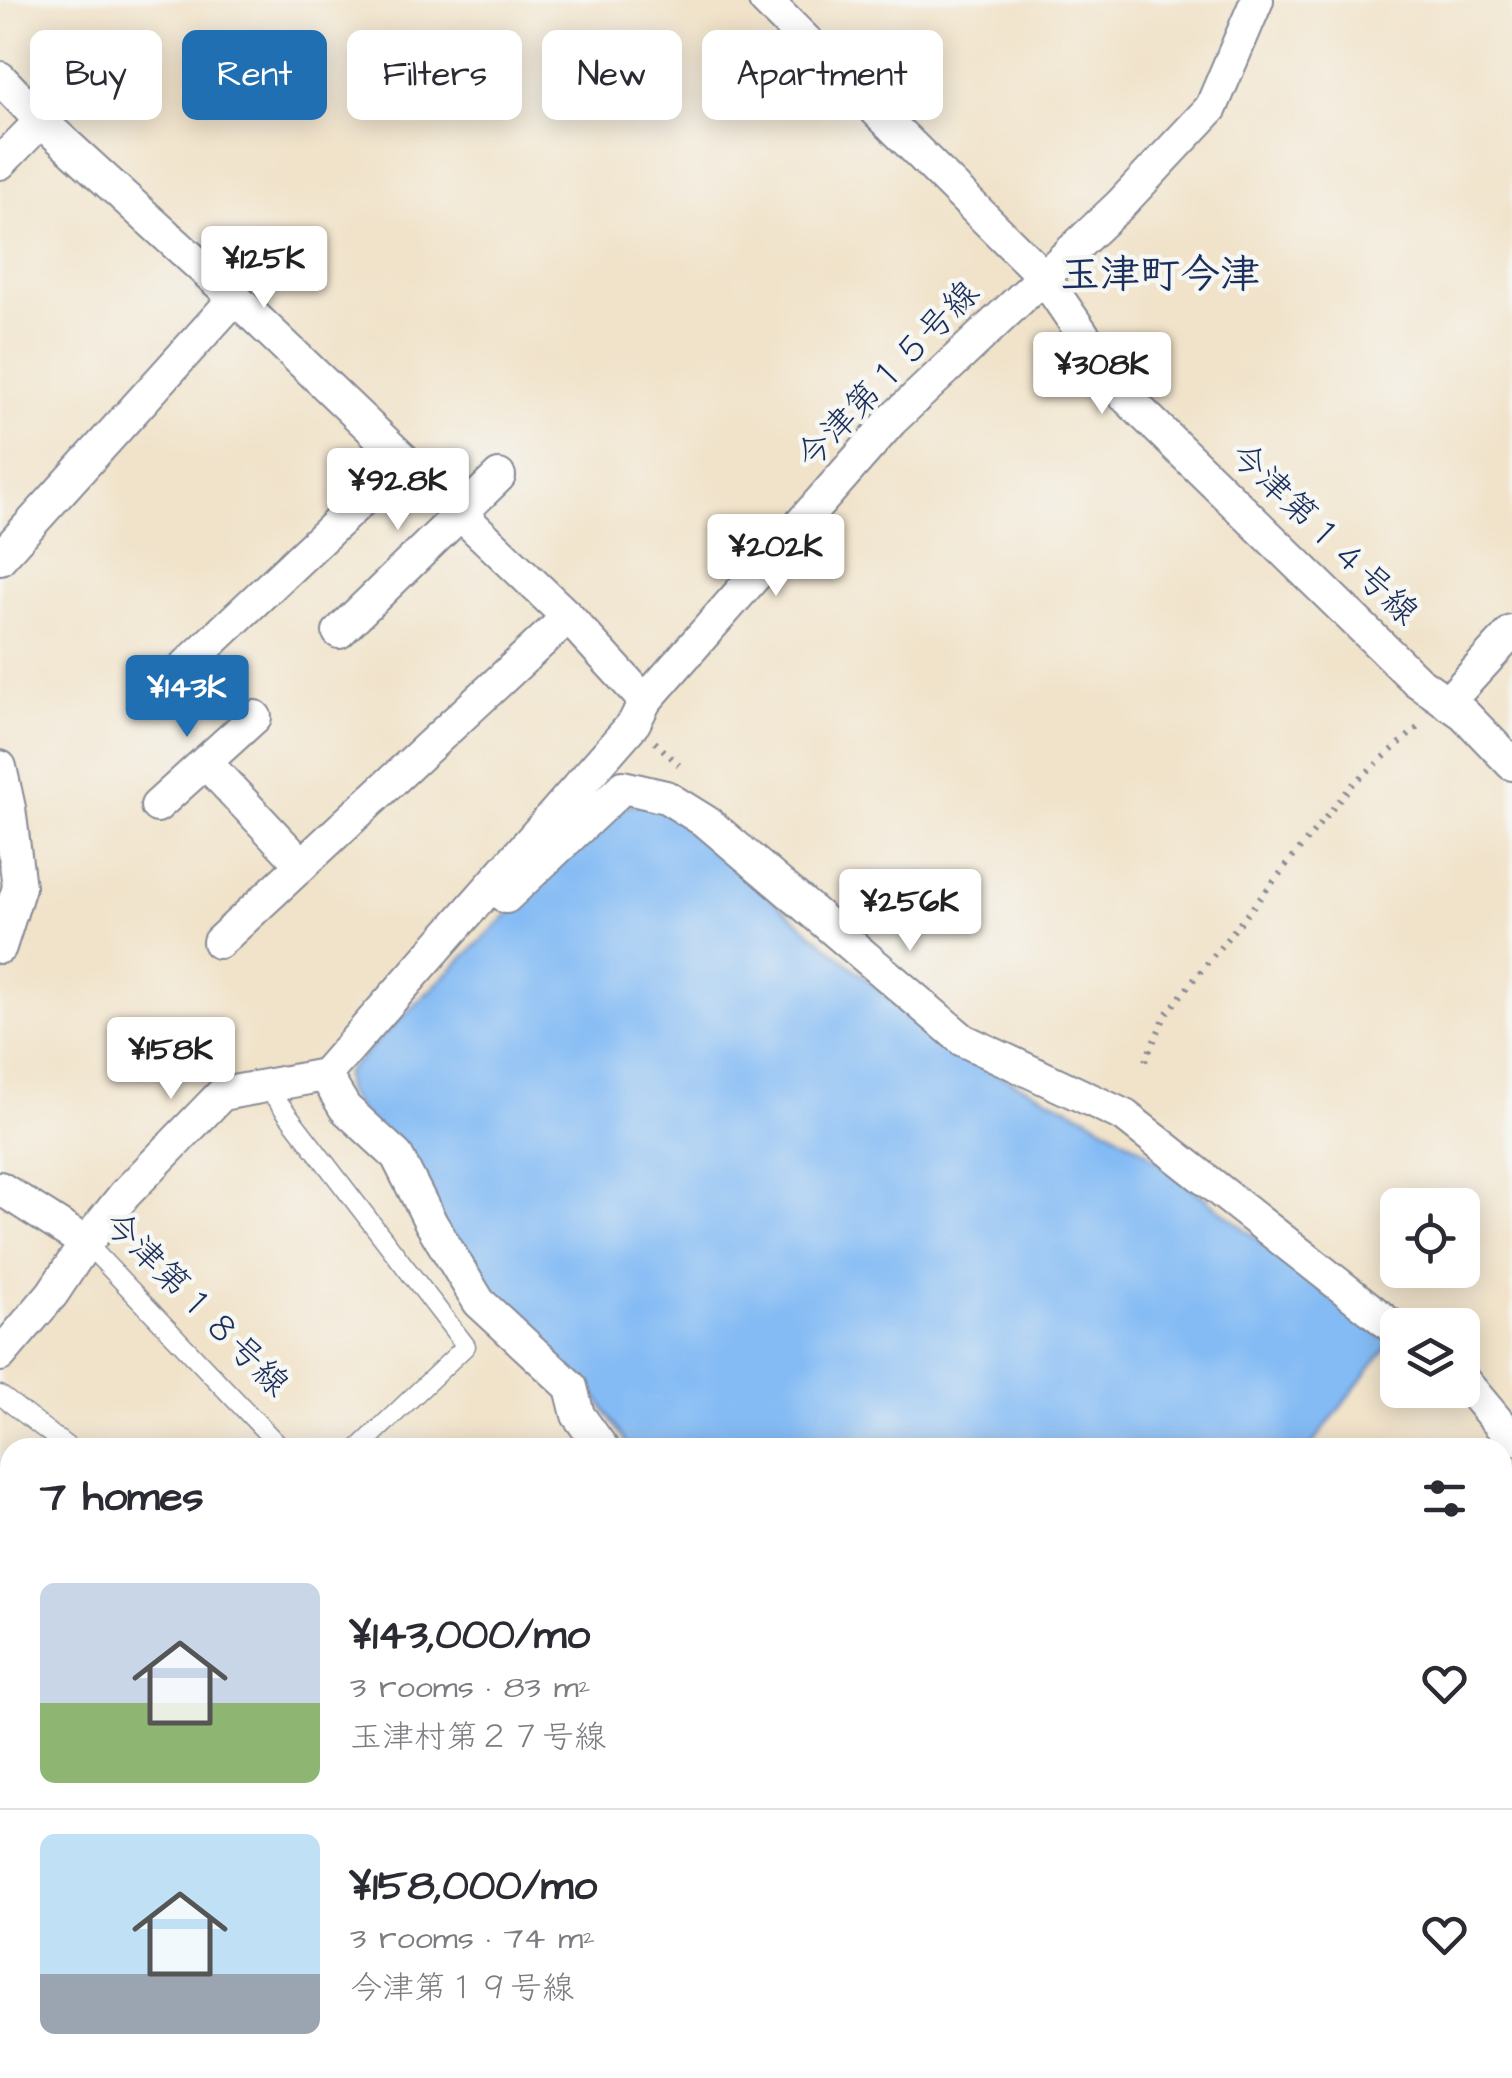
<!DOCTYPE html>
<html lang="en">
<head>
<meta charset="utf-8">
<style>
  :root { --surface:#fff; --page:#f2f2f3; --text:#2b2b33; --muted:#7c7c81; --line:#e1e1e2; --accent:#1f6fb2 }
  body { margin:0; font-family:"Architects Daughter","Klee One",sans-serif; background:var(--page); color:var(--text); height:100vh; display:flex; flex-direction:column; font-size:38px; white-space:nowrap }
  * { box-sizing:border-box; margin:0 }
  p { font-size:32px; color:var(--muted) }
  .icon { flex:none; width:55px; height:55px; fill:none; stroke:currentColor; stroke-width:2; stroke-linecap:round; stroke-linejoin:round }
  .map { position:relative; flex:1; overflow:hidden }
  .drawer { position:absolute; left:0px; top:1438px; width:1512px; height:642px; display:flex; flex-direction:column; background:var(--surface); border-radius:30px 30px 0 0; box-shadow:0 5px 25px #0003 }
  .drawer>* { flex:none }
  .guide { position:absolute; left:30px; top:30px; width:1000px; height:90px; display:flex; gap:20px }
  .controls { position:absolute; left:1380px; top:1188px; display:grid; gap:20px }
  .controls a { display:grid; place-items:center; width:100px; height:100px; border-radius:15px; background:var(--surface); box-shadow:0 5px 25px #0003; font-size:50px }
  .price { position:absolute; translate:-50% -85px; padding:0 22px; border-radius:10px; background:#fff; color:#222; font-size:32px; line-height:65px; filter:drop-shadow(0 2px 5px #0008) }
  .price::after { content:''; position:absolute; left:50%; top:60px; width:30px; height:22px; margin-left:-15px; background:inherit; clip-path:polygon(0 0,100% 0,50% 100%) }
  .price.active { background:var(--accent); color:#fff }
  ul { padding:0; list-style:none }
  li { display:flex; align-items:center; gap:30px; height:250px; padding:0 40px }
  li+li { border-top:2px solid var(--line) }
  li span { display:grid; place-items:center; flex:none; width:280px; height:200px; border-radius:15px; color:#555 }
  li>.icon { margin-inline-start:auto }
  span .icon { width:120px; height:120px; fill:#fffc; stroke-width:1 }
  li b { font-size:42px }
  h2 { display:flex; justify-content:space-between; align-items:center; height:120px; padding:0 40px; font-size:42px }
  .chip { padding:0 35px; border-radius:15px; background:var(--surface); box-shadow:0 5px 25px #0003; font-size:35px; line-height:90px }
  .chip.active { background:var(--accent); color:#fff }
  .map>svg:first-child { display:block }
  .water { fill:#84bbf4; stroke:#5075a9; stroke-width:2.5 }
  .building { fill:#ce9996 }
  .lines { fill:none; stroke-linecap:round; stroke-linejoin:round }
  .service-casing { stroke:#868994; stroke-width:21 }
  .minor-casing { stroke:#868994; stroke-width:36 }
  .primary-casing { stroke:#868994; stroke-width:56 }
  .path { stroke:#868994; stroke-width:6; stroke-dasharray:2.5 8; stroke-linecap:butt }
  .service { stroke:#fff; stroke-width:18 }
  .minor { stroke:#fff; stroke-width:32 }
  .primary { stroke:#fff; stroke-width:52 }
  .labels { text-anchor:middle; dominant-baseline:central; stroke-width:9; stroke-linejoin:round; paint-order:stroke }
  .street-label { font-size:35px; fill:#1b2f5e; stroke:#f6f6f2 }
  .quarter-label { font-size:40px; font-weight:bold; fill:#1b2f5e; stroke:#f6f6f2 }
</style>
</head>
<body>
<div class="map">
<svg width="1512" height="2078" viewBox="0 0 1512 2078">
  <rect width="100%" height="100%" fill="#f6f6f2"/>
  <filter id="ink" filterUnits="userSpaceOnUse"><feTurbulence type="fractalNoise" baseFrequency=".01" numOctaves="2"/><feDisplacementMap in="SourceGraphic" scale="20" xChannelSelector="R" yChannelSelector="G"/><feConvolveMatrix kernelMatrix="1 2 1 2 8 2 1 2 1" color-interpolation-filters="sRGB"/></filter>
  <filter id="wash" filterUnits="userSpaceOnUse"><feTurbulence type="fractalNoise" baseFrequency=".0048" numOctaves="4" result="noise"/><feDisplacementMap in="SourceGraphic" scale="40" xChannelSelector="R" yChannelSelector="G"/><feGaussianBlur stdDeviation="2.25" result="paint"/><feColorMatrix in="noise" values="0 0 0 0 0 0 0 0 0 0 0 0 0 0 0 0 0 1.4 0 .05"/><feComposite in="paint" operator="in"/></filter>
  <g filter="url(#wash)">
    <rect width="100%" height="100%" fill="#f1e3ca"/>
    <polygon class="water" points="646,802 667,810 956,1055 1087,1116 1145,1151 1390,1343 1310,1447 629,1447 589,1385 478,1286 346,1091 345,1073 607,818 628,805"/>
    <g id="blocks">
      <polygon class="building" points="1047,2070 1116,2070 1115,2078 1046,2078"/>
    </g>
  </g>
  <g filter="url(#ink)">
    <use href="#blocks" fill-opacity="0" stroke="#868994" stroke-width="2.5"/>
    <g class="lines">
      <g class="service-casing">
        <g id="service">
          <polyline points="266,1086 466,1346 359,1448"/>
          <polyline points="86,1243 281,1448"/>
          <polyline points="0,1395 69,1448"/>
        </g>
      </g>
      <g class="minor-casing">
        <g id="minor">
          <polyline points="765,0 1043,276 1125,396 1417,681 1464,714 1512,764"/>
          <polyline points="0,78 41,121 235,298 0,558"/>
          <polyline points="0,163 41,121"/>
          <polyline points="235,298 568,617 645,701"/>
          <polyline points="339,632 499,476"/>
          <polyline points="154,696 404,460"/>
          <polyline points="1447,703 1512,632"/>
          <polyline points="207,764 302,865"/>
          <polyline points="0,767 9,808 19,887 0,947"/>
          <polyline points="157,806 255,717"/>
          <polyline points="506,897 623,787 666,797 708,823 963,1040 1125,1116 1398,1331"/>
          <polyline points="219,942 568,617"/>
          <polyline points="325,1075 634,723 645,701 891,421 1120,205 1211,108 1257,0"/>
          <polyline points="325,1075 345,1108 397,1156 431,1223 479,1302 571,1387 578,1415 602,1448"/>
          <polyline points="0,1188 86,1243"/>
          <polyline points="0,1355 52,1294 86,1243 125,1194 222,1094 325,1075"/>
          <polyline points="1462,1379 1512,1439"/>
          <polyline points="1502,1550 1512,1556"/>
          <polyline points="1502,1604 1512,1590"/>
          <polyline points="510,2078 515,2070"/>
          <polyline points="658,2078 659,2070"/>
          <polyline points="747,2078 794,2070"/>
          <polyline points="1273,2078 1278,2070"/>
        </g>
      </g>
      <g class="primary-casing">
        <g id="primary">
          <polyline points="0,2031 10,2039"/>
          <polyline points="54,2070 65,2078"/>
        </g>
      </g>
      <g class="path">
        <polyline points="655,742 679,765"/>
        <polyline points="1145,1061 1166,1014 1351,786 1423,723"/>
      </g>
      <use href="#service" class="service"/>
      <use href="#minor" class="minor"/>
      <use href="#primary" class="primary"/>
    </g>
  </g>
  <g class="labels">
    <g class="street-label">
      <text transform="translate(888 375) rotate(-46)">今津第１５号線</text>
      <text transform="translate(1324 534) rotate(44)">今津第１４号線</text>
      <text transform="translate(196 1304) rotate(45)">今津第１８号線</text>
    </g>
    <g class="quarter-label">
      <text x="1160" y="275">玉津町今津</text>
    </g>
  </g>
</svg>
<div class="controls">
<a><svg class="icon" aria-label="locate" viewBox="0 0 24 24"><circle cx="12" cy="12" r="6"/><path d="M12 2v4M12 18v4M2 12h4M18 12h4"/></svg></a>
<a><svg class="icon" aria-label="layers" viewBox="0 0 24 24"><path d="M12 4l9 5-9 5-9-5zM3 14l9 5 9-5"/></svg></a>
</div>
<b class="price" style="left:264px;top:311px">¥125K</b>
<b class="price" style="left:1102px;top:417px">¥308K</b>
<b class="price" style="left:398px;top:533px">¥92.8K</b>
<b class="price" style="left:776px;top:599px">¥202K</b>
<b class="price active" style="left:187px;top:740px">¥143K</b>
<b class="price" style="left:910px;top:954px">¥256K</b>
<b class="price" style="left:171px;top:1102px">¥158K</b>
<div class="guide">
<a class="chip">Buy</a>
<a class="chip active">Rent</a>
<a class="chip">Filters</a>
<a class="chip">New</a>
<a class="chip">Apartment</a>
</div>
<section class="drawer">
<h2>7 homes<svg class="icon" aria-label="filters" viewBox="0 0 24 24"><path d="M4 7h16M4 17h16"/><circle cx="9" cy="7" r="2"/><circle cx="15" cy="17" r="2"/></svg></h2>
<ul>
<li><span style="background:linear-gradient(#c9d6e8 60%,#8fb573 0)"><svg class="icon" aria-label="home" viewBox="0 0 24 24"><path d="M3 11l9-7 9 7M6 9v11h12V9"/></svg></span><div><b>¥143,000/mo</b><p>3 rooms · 83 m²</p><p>玉津村第２７号線</p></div><svg class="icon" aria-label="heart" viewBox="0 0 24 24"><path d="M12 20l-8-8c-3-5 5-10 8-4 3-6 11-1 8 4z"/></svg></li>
<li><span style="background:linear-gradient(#bfe0f5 70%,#9aa5b1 0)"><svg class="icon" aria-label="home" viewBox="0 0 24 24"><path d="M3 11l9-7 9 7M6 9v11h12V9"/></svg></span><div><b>¥158,000/mo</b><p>3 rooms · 74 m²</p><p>今津第１９号線</p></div><svg class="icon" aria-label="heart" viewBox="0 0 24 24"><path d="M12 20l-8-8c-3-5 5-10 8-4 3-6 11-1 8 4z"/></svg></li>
</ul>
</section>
</div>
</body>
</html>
